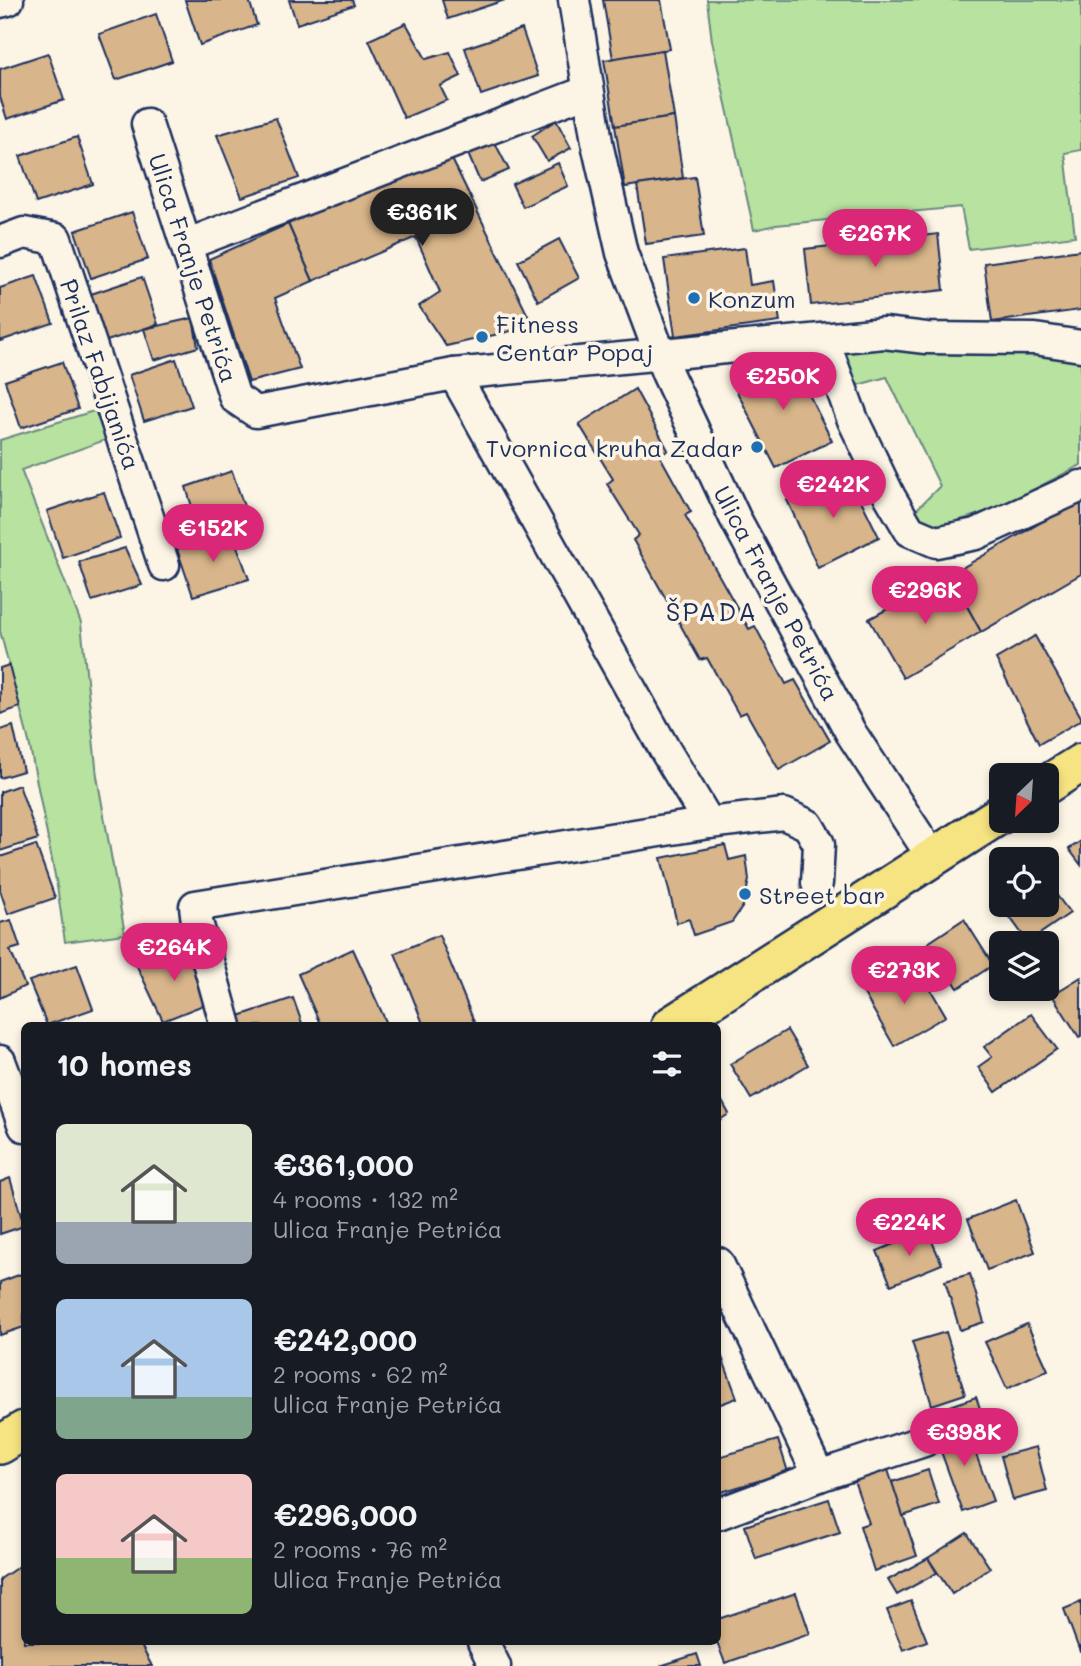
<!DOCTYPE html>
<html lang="en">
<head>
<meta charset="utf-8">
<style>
  :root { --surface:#171b24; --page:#242831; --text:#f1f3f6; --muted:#9ea1a6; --accent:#db2777 }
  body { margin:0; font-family:Mali,sans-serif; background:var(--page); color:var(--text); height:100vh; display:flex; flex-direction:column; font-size:26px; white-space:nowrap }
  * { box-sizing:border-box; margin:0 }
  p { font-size:23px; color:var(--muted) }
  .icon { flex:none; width:38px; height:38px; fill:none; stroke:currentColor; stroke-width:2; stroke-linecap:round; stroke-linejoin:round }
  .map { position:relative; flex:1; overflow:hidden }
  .panel { position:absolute; left:21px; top:1022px; width:700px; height:623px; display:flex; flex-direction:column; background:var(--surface); border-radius:10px; box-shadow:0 4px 10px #0003 }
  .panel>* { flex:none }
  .needle { width:46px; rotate:205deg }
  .fabs { position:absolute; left:989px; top:763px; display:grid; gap:14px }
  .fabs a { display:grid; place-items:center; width:70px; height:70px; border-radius:10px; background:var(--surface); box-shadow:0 4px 10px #0003; font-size:35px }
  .price { position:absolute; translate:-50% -60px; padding:0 16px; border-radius:24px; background:var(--accent); color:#fff; font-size:23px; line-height:46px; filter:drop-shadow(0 2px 4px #0008) }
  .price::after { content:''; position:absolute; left:50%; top:42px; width:21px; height:16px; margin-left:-10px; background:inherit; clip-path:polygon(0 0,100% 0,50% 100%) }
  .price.selected { background:#222; color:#fff }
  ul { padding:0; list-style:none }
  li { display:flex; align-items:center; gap:21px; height:175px; padding:0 35px }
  li span { display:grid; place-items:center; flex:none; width:196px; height:140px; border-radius:10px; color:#555 }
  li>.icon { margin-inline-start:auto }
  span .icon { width:84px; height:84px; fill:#fffc; stroke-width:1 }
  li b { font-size:30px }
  h2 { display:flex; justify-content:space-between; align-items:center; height:84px; padding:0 35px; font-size:30px }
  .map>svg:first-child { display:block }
  .green { fill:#b7e2a0; stroke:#69887f; stroke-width:2 }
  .building { fill:#d8b58a; stroke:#1b2f5e; stroke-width:2 }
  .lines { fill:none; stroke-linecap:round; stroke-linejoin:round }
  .minor-casing { stroke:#1b2f5e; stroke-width:35 }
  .major-casing { stroke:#1b2f5e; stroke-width:42 }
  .minor { stroke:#fcf5e5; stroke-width:30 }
  .major { stroke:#f6e381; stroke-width:37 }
  .poi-dot { fill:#1f6fb2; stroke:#fcf5e5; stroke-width:2.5 }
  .labels { text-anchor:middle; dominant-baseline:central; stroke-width:7; stroke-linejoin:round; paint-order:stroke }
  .street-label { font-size:24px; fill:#1b2f5e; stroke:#fcf5e5 }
  .poi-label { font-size:24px; fill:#1b2f5e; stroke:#fcf5e5; text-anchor:start }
  .neighbourhood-label { font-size:26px; letter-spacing:2px; fill:#1b2f5e; stroke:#fcf5e5 }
</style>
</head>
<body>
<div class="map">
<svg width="1081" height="1666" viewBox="0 0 1081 1666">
  <rect width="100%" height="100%" fill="#fcf5e5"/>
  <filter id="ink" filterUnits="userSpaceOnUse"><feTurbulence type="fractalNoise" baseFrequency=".0143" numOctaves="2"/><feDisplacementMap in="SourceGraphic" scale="14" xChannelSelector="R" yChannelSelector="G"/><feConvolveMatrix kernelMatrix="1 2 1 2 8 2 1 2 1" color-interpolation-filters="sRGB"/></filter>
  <g filter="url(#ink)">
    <g class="green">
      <polygon points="707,0 1081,0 1081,150 1065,153 1075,236 969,249 961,207 776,225 754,230 712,41"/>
      <polygon points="902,346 1053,353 1081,361 1081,465 1000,507 937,528 911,515 940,486 887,377 854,386 841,352"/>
      <polygon points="113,405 122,434 21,470 81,623 97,776 125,934 65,942 57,886 29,742 0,631 0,440"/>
    </g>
    <g class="building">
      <polygon points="185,0 249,0 257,25 200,45"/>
      <polygon points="289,0 352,0 354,5 297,24"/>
      <polygon points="442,0 505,0 448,19"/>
      <polygon points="603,0 661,0 670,49 613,59"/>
      <polygon points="156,14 172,61 116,80 99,34"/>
      <polygon points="406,23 426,59 450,52 461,76 440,86 447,100 404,118 369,40"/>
      <polygon points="522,29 538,76 481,95 465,48"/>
      <polygon points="663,50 674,117 615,126 604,60"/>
      <polygon points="48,53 64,100 7,119 0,97 0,69"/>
      <polygon points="674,117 683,178 625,187 615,126"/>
      <polygon points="276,118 299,178 242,197 217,135"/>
      <polygon points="556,120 571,148 547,161 532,136"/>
      <polygon points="77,137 93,184 36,203 20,156"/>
      <polygon points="494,141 509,170 480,182 468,154"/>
      <polygon points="449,153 533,326 446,346 419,306 440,292 416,237 313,281 288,224"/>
      <polygon points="558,163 568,186 523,207 512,184"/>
      <polygon points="695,177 704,236 646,244 637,185"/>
      <polygon points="132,212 148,259 91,278 75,231"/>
      <polygon points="288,224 313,281 275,298 300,369 249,382 209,259"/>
      <polygon points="938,234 944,290 811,305 805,249"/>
      <polygon points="559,239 579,278 538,301 518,261"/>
      <polygon points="745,248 750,285 774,281 780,322 675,336 664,259"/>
      <polygon points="1081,250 1081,310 992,322 984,263"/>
      <polygon points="36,276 53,323 0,341 0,288"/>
      <polygon points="142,277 158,324 101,343 85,296"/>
      <polygon points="193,318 198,347 154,360 144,329"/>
      <polygon points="790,356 832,441 776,468 733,384"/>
      <polygon points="176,359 192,406 144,421 129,375"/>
      <polygon points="62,362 78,409 21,428 5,381"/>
      <polygon points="635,389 668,450 660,456 691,512 685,515 749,629 755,626 786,684 795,680 830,741 779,770 746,712 739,715 707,658 700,660 633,540 639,535 607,484 613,479 579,424"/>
      <polygon points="232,471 248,518 200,533 186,487"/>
      <polygon points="848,474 879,537 818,568 787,500"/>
      <polygon points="104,492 120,538 63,558 47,511"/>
      <polygon points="1081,499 1081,574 981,632 950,575"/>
      <polygon points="232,532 249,579 193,596 177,549"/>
      <polygon points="125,548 142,585 92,601 79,562"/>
      <polygon points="950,575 981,632 903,678 869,619"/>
      <polygon points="1035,636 1081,717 1081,720 1039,744 996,659"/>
      <polygon points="9,665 20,707 0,714 0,668"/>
      <polygon points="13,726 23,771 0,778 0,730"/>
      <polygon points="19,785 38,839 0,851 0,792"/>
      <polygon points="1081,841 1081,865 1069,849"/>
      <polygon points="36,845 55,898 8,914 0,890 0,857"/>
      <polygon points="725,845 729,860 746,856 749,880 743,906 732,922 694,935 689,919 677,923 661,858"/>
      <polygon points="1046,881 1070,913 1028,942 1001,905 1046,905"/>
      <polygon points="964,919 993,965 958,988 928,943"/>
      <polygon points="11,920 20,947 10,950 25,986 0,998 0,923"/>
      <polygon points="439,935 475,1024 471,1026 424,1026 395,953"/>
      <polygon points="185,944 211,1002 163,1021 136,964"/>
      <polygon points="353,949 388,1026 321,1026 298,974"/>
      <polygon points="77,965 93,1009 47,1025 29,981"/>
      <polygon points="899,971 905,982 921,973 946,1016 894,1046 863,992"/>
      <polygon points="1081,977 1081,1036 1079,1037 1052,995"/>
      <polygon points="293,998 303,1026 239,1026 236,1017"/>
      <polygon points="1031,1014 1057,1049 996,1092 978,1067 992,1057 984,1047"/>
      <polygon points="787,1030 808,1065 751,1099 730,1064"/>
      <polygon points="718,1094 729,1114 718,1121"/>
      <polygon points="10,1178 24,1226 0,1234 0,1182"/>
      <polygon points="1016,1200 1035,1252 987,1270 968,1219"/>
      <polygon points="927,1230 942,1264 891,1285 877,1251"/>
      <polygon points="24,1273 24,1327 0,1335 0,1282"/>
      <polygon points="970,1274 984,1322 960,1330 945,1281"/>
      <polygon points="1027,1324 1048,1370 1007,1389 985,1342"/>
      <polygon points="946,1332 965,1394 932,1405 912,1342"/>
      <polygon points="718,1346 737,1398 718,1405"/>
      <polygon points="976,1397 983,1417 957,1427 950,1406"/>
      <polygon points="965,1424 993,1501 963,1512 935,1435"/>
      <polygon points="778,1440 788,1472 718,1493 718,1457"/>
      <polygon points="1036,1447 1047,1491 1013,1500 1001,1456"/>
      <polygon points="887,1467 917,1556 874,1571 860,1526 869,1523 853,1478"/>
      <polygon points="928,1470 939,1504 903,1516 892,1482"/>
      <polygon points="829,1499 840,1532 756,1559 745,1526"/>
      <polygon points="967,1533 990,1568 952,1594 928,1558"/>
      <polygon points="928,1558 937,1573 897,1595 888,1580"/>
      <polygon points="24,1563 24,1642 139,1642 152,1666 0,1666 0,1579"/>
      <polygon points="796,1593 810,1634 725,1663 717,1642 718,1619"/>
      <polygon points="911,1601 927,1641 903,1650 887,1610"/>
      <polygon points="1081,1602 1081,1652 1080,1652 1064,1609"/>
      <polygon points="697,1654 701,1666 660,1666"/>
    </g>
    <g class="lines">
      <g class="minor-casing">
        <g id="minor">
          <polyline points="574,0 598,148 622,253 667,373 735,518 851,733 933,858"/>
          <polyline points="0,2 8,0"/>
          <polyline points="147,124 235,398 256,412 454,374 884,333 926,338 1035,339 1081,346"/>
          <polyline points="0,242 24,233 56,239 164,565"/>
          <polyline points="188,244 588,91"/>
          <polyline points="823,339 853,420 890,497 910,531 936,542 976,534 1081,486"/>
          <polyline points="454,374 665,750 709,823"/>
          <polyline points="226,1026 197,922 195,906 709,823 784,814 808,825 819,844 817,883"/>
          <polyline points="0,1061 24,1126"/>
          <polyline points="718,1263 819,1476"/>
          <polyline points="718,1514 819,1476 924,1441"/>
          <polyline points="483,1642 495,1666"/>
        </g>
      </g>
      <g class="major-casing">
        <g id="major">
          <polyline points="1046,785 1081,763"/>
          <polyline points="670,1026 1001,814"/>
          <polyline points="0,1445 24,1430"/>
        </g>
      </g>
      <use href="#minor" class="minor"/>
      <use href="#major" class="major"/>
    </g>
  </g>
  <g class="poi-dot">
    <circle cx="694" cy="298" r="7"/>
    <circle cx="482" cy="337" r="7"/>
    <circle cx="757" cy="447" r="7"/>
    <circle cx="745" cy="894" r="7"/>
  </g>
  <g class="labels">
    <g class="street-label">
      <text transform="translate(194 268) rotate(72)">Ulica Franje Petrića</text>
      <text transform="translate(101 374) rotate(71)">Prilaz Fabijanića</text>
      <text transform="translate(777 593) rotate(62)">Ulica Franje Petrića</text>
    </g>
    <g class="poi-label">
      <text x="708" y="298">Konzum</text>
      <text x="496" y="323">Fitness<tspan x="496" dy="28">Centar Popaj</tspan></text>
      <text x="743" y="447" text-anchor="end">Tvornica kruha Zadar</text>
      <text x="759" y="894">Street bar</text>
    </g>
    <g class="neighbourhood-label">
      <text x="712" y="611">ŠPADA</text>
    </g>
  </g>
</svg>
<div class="fabs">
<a><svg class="needle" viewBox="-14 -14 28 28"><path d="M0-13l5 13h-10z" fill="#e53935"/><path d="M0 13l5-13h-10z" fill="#9ea1a6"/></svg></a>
<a><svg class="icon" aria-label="locate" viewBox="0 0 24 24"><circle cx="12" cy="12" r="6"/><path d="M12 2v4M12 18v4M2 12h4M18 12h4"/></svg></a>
<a><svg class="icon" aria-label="layers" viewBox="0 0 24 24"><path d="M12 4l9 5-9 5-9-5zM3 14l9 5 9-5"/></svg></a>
</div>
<b class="price selected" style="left:422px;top:248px">€361K</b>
<b class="price" style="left:875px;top:269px">€267K</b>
<b class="price" style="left:783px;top:412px">€250K</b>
<b class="price" style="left:833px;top:520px">€242K</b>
<b class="price" style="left:213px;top:564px">€152K</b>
<b class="price" style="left:925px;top:626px">€296K</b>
<b class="price" style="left:174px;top:983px">€264K</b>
<b class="price" style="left:904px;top:1006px">€273K</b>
<b class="price" style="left:909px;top:1258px">€224K</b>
<b class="price" style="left:964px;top:1468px">€398K</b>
<section class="panel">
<h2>10 homes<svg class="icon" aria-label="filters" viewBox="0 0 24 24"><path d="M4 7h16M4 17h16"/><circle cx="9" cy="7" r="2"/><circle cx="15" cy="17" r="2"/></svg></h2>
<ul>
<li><span style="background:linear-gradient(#dfe7d0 70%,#9aa5b1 0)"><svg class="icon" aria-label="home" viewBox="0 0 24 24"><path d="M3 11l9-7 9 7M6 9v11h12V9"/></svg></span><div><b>€361,000</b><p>4 rooms · 132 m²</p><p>Ulica Franje Petrića</p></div></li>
<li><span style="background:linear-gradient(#a9c7e8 70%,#7fa58c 0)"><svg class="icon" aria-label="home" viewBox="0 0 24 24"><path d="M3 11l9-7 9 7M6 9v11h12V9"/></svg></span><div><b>€242,000</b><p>2 rooms · 62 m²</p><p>Ulica Franje Petrića</p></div></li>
<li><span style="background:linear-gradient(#f6c9c9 60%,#8fb573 0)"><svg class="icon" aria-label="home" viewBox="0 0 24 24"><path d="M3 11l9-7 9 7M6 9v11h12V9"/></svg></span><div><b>€296,000</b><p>2 rooms · 76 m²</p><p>Ulica Franje Petrića</p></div></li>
</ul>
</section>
</div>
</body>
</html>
